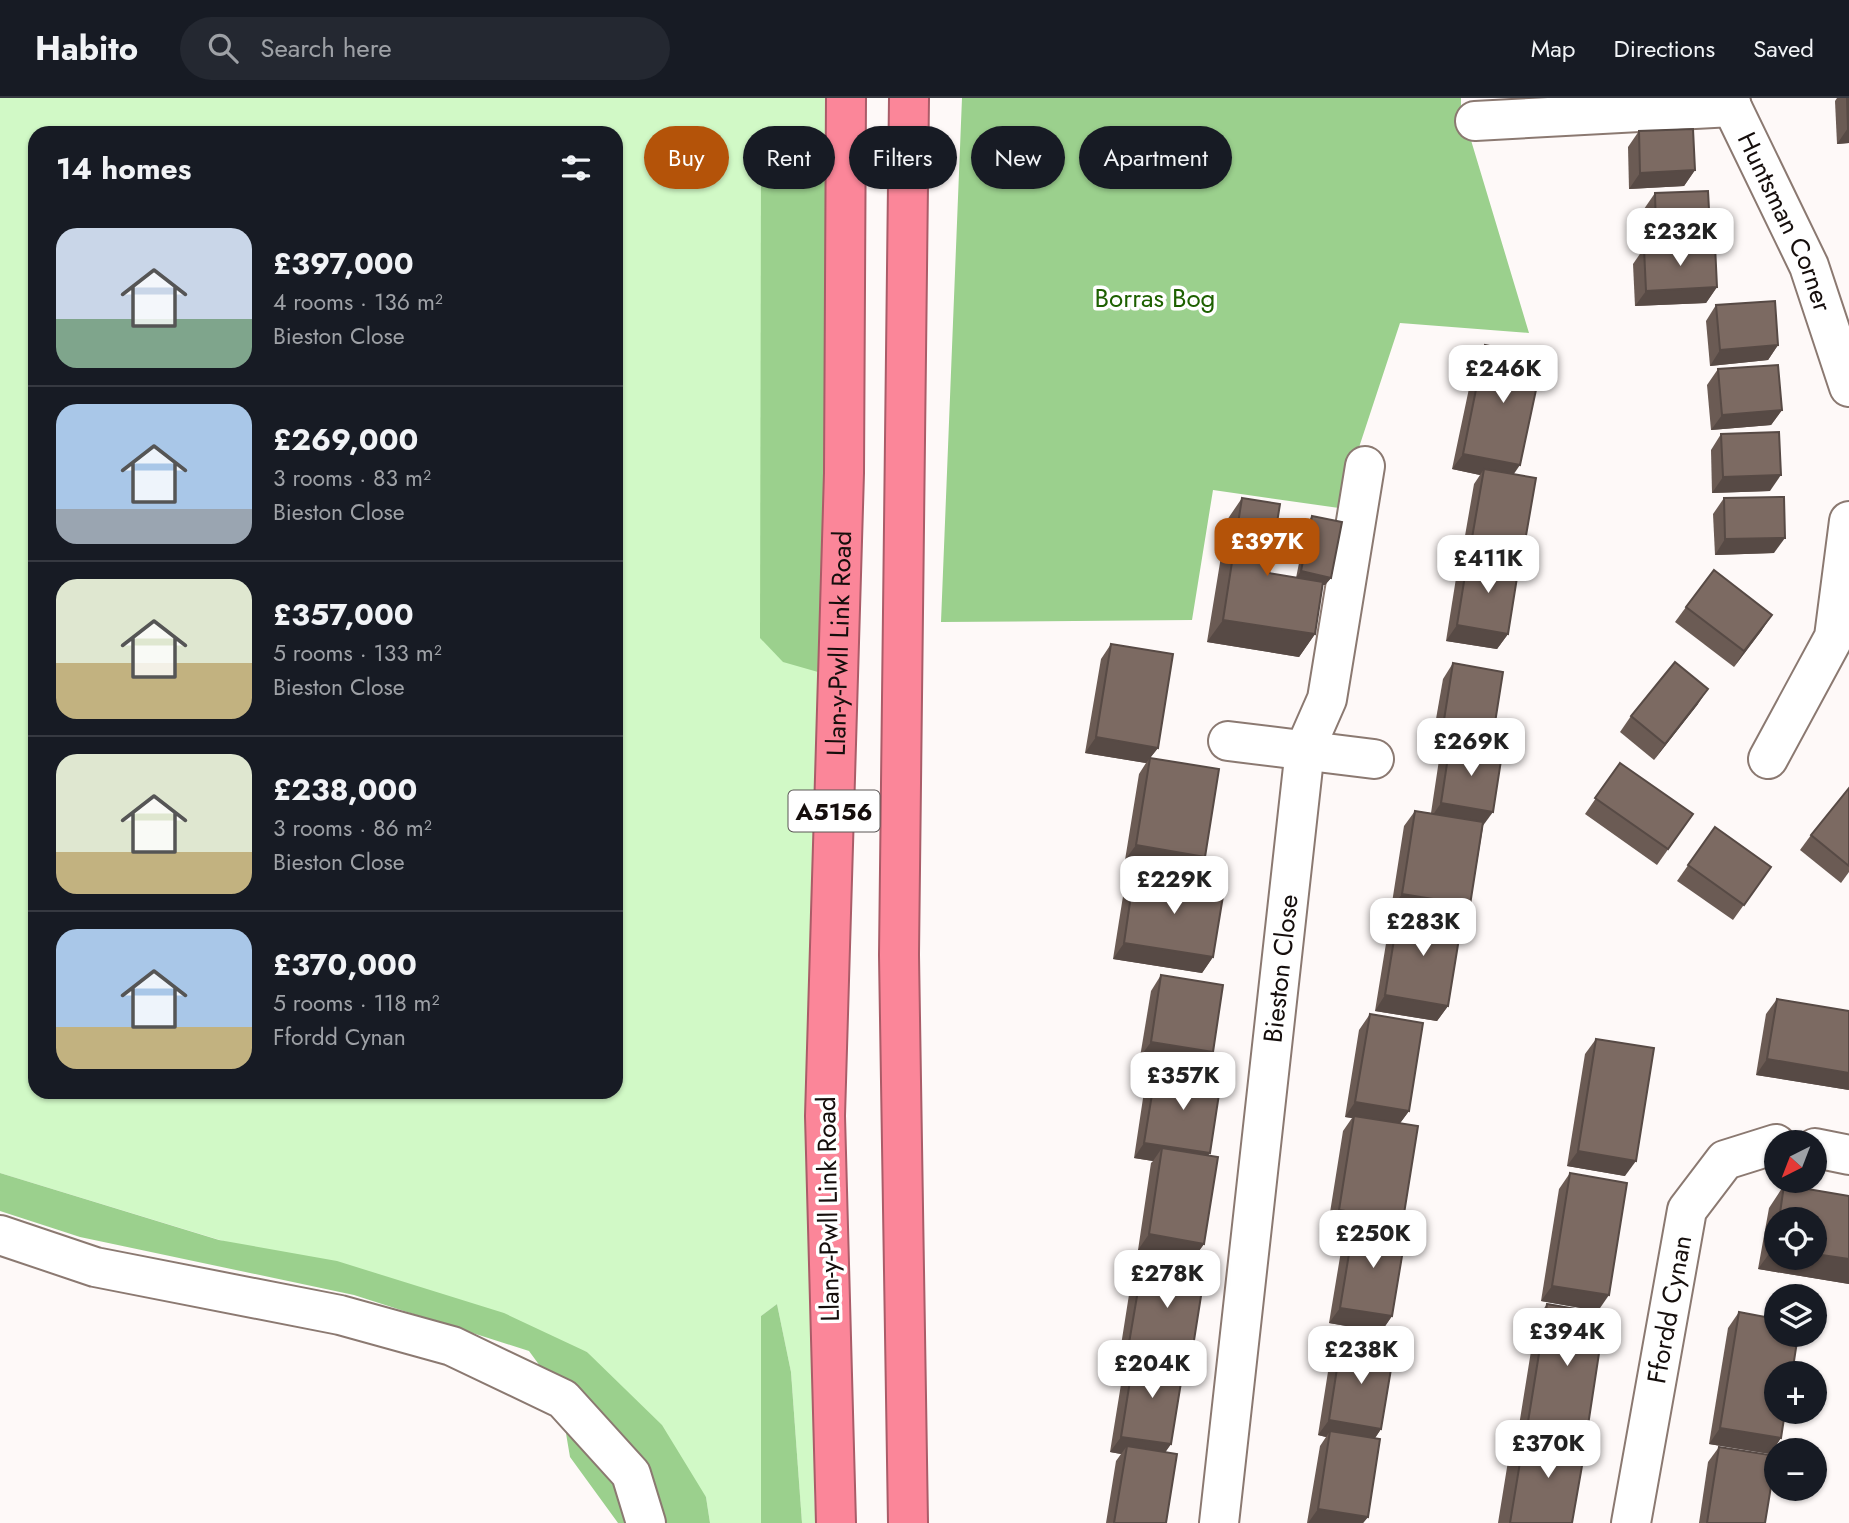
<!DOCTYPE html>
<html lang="en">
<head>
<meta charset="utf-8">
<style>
  :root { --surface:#171b24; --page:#242831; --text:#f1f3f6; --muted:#9ea1a6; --line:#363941; --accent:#b45309 }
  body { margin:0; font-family:Jost,sans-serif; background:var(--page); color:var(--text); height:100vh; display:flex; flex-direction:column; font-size:26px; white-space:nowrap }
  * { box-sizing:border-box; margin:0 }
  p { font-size:23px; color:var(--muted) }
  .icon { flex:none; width:38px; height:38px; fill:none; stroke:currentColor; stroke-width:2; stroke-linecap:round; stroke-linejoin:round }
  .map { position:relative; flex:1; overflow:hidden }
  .sheet { position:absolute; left:28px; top:28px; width:595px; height:973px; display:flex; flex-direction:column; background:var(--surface); border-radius:21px; box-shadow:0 2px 5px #0004 }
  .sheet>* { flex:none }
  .hud { position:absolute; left:644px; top:28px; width:665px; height:63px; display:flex; gap:14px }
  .needle { width:46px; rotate:222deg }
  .tools { position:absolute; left:1764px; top:1032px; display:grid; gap:14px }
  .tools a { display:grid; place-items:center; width:63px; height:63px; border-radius:50%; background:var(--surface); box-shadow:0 2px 5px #0004; font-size:35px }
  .price { position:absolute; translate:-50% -60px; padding:0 16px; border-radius:14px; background:#fff; color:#222; font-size:23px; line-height:46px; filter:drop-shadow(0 2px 4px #0008) }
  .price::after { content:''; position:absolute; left:50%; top:42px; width:21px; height:16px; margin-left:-10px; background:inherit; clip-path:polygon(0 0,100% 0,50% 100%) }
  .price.on { background:var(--accent); color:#fff }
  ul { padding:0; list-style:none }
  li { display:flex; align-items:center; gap:21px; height:175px; padding:0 28px }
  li+li { border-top:2px solid var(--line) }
  li span { display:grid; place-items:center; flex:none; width:196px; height:140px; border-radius:21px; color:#555 }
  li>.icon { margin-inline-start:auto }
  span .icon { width:84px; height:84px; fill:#fffc; stroke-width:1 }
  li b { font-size:30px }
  h2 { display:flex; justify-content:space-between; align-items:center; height:84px; padding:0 28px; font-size:30px }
  .chip { padding:0 24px; border-radius:32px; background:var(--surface); box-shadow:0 2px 5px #0004; font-size:24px; line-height:63px }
  .chip.on { background:var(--accent); color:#fff }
  header { display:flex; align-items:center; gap:42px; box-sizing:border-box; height:98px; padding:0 35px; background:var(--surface); border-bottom:2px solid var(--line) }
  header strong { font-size:33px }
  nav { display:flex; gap:38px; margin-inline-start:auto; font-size:24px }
  .search { width:490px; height:63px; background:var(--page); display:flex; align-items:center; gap:18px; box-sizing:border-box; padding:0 24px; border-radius:38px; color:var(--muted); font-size:26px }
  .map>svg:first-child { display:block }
  .green { fill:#d1f9c6; fill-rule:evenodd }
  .forest { fill:#9bd08d }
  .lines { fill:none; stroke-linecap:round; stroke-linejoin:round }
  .minor-casing { stroke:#8b7971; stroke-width:42 }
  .highway-casing { stroke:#aa5c68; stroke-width:42 }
  .minor { stroke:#fff; stroke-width:38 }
  .highway { stroke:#fb8699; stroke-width:38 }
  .wall { fill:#6b5b54; fill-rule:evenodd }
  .shaded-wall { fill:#574a45 }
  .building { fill:#7c6a62; stroke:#574a45; stroke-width:2 }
  .labels { text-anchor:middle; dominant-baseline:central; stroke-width:7; stroke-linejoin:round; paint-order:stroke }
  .shield { fill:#fff; stroke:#5b5655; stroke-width:2 }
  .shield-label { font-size:24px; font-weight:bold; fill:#150e0c }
  .street-label { font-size:26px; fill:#150e0c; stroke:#fff }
  .park-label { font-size:26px; fill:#1d6000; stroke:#fff }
</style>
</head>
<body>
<header>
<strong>Habito</strong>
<div class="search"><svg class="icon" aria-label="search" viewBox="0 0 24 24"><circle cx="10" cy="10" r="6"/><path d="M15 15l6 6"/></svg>Search here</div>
<nav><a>Map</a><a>Directions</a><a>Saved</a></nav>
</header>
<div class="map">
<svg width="1849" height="1425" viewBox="0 0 1849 1425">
  <rect width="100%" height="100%" fill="#fef9f8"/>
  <path class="green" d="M0 0H831L814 1396 816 1425H802L791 1274 777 1206 761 1218V1425H710L706 1399 587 1254 0 1075ZM35 35H616V994H35Z"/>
  <g class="forest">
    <polygon points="962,0 1461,0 1461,9 1529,235 1400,225 1339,410 1213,392 1192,522 941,524"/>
    <polygon points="831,45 825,576 783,564 760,540 761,77 797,50"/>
    <polygon points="0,1075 219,1142 337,1163 504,1215 587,1254 662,1327 706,1399 710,1425 618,1425 570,1359 559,1294 529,1253 354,1197 80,1139 0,1113"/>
    <polygon points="777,1206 791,1274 802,1425 761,1425 761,1218"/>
  </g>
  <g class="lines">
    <g class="minor-casing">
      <g id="minor">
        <path id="s1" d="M1730 0 1732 9 1809 168 1849 289"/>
        <polyline points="1475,23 1732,9"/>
        <polyline points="1228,643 1374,661"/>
        <polyline points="1768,661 1834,539 1849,423"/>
        <polyline points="1815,1050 1849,1057"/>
        <polyline points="0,1137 95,1169 340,1217 452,1248 563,1301 631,1376 646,1425"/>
        <path id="s2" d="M1219 1425 1305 651 1327 601 1365 368"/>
        <path id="s3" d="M1631 1425 1687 1112 1725 1062 1776 1046"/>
      </g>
    </g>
    <g class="highway-casing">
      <g id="highway">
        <path id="s4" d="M836 1425 825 1018 844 375 846 0"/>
        <polyline points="908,1425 899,857 909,0"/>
      </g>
    </g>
    <use href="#minor" class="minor"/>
    <use href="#highway" class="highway"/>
  </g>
  <g class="wall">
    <polygon points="1837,0 1849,0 1849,45 1837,46 1835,3"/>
    <polygon points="1639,33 1695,72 1684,88 1629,91 1628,49"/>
    <polygon points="1655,95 1710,130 1699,145 1645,147 1644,111"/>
    <polygon points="1644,150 1717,189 1706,205 1635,208 1633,166"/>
    <polygon points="1716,207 1778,247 1768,262 1710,268 1706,223"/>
    <polygon points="1485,247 1514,376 1524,449 1513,465 1462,455 1474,386 1480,377 1452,371 1475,262"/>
    <polygon points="1718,271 1782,312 1771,327 1711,332 1707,287"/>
    <polygon points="1721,336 1770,393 1712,395 1711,352"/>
    <polygon points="1242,400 1269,475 1296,480 1307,425 1312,418 1331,480 1325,487 1323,487 1315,536 1299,559 1207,544 1227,422"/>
    <polygon points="1724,400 1774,455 1715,457 1713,416"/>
    <polygon points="1468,459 1508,536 1497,551 1446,543 1457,474"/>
    <polygon points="1686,509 1762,532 1734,569 1675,524"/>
    <polygon points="1111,546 1158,650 1150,660 1194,774 1125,762 1139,676 1146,665 1085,655 1101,561"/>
    <polygon points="1453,565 1484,646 1433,638 1443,581"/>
    <polygon points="1698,606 1654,662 1620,634 1631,618"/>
    <polygon points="1450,646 1483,729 1470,807 1460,821 1448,908 1437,923 1375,913 1389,827 1399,812 1391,811 1404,728 1415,713 1431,715 1439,662"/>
    <polygon points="1620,665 1693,716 1657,767 1585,716"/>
    <polygon points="1849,690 1849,774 1841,785 1800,752 1811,737"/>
    <polygon points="1715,729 1771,769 1733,822 1677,783"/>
    <polygon points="1134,777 1213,859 1202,875 1113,861 1124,792"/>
    <polygon points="1161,877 1202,969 1140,959 1151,893"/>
    <polygon points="1777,901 1849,992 1756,977 1766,916"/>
    <polygon points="1370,916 1409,1013 1400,1025 1403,1122 1395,1132 1392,1218 1381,1234 1329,1225 1343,1141 1350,1131 1328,1127 1343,1033 1352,1020 1345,1019 1359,932"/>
    <polygon points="1596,941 1625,1078 1567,1068 1585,956"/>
    <polygon points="1156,972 1208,1058 1204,1146 1193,1161 1138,1152 1151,1065 1153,1063 1134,1060 1145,987"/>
    <polygon points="1570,1075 1598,1213 1541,1203 1559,1091"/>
    <path d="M1784 1087 1849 1098V1186L1758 1171 1769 1110ZM1776 1122H1815L1776 1160Z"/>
    <polygon points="1142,1169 1192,1255 1184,1267 1171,1346 1165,1354 1166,1425 1106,1425 1116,1363 1121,1356 1110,1354 1123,1274 1131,1262 1119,1260 1131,1184"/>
    <polygon points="1547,1206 1580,1344 1572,1425 1498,1425 1509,1357 1520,1340 1517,1340 1536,1222"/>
    <polygon points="1739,1214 1781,1340 1770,1356 1709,1346 1728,1230"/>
    <polygon points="1341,1245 1381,1331 1375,1340 1368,1419 1363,1425 1307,1425 1320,1348 1326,1339 1318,1337 1330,1261"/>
    <polygon points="1719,1349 1765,1425 1699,1425 1708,1364"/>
  </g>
  <g class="shaded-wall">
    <polygon points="1848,30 1849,30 1849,45 1837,46"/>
    <polygon points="1695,72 1684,88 1629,91 1640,75"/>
    <polygon points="1710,130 1699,145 1645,147 1656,132"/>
    <polygon points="1717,189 1706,205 1635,208 1646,193"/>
    <polygon points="1778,247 1768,262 1710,268 1720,252"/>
    <polygon points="1782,312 1771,327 1711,332 1722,317"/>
    <polygon points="1463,356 1520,367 1509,383 1484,371 1480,377 1452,371"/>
    <polygon points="1781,377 1770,393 1712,395 1723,379"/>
    <polygon points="1472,440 1524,449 1513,465 1462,455"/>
    <polygon points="1785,440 1774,455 1715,457 1725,441"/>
    <polygon points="1301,473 1331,480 1325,487 1295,481"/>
    <polygon points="1772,517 1762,532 1734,569 1744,553"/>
    <polygon points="1223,522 1315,536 1299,559 1207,544"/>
    <polygon points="1457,527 1508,536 1497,551 1446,543"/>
    <polygon points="1708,591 1698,606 1654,662 1665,646"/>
    <polygon points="1444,622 1494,631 1484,646 1433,638"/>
    <polygon points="1096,639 1158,650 1146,665 1085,655"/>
    <polygon points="1441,705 1493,714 1482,729 1430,721"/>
    <polygon points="1136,747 1205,759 1194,774 1125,762"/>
    <polygon points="1402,796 1470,807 1459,822 1391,811"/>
    <polygon points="1124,845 1213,859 1202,875 1113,861"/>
    <polygon points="1385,897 1448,908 1437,923 1375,913"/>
    <polygon points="1151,944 1213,954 1202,969 1140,959"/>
    <polygon points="1767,961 1849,975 1849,992 1756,977"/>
    <polygon points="1355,1004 1409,1013 1398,1028 1354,1018 1352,1020 1345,1019"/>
    <polygon points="1144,1045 1210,1055 1199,1071 1162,1050 1153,1063 1134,1060"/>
    <polygon points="1578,1053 1636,1063 1625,1078 1567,1068"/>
    <polygon points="1339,1112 1403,1122 1392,1138 1354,1126 1350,1131 1328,1127"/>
    <polygon points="1149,1136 1204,1146 1193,1161 1138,1152"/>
    <polygon points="1774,1149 1776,1149 1776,1160 1815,1160 1815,1156 1849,1161 1849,1186 1758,1171"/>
    <polygon points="1552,1188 1609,1197 1598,1213 1541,1203"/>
    <polygon points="1340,1210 1392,1218 1381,1234 1329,1225"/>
    <polygon points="1129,1245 1192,1255 1182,1270 1134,1258 1131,1262 1119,1260"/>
    <polygon points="1329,1322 1381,1331 1371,1346 1330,1333 1326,1339 1318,1337"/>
    <polygon points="1528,1324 1587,1334 1576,1349 1525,1334 1520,1340 1517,1340"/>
    <polygon points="1720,1330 1781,1340 1770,1356 1709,1346"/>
    <polygon points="1121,1339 1171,1346 1160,1362 1127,1348 1121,1356 1110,1354"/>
    <polygon points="1318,1411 1368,1419 1363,1425 1308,1425"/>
  </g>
  <g class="building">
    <polygon points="1847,0 1849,0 1849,30 1848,30"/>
    <polygon points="1693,31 1695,72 1640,75 1639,33"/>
    <polygon points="1708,93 1710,130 1656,132 1655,95"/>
    <polygon points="1715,147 1717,189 1646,193 1644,150"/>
    <polygon points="1775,203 1778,247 1720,252 1716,207"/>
    <polygon points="1485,247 1543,259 1520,367 1463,356"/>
    <polygon points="1778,267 1782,312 1722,317 1718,271"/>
    <polygon points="1779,334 1781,377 1723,379 1721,336"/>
    <polygon points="1484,371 1536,380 1524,449 1472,440"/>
    <polygon points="1784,399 1785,440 1725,441 1724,400"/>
    <polygon points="1242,400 1280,406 1269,475 1323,484 1315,536 1223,522"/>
    <polygon points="1312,418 1342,424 1331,480 1301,473"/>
    <polygon points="1468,459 1519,467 1508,536 1457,527"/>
    <polygon points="1714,472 1772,517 1744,553 1686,509"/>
    <polygon points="1111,546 1173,556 1158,650 1096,639"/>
    <polygon points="1675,564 1708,591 1665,646 1631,618"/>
    <polygon points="1453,565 1503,574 1494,631 1444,622"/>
    <polygon points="1450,646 1502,656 1493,714 1441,705"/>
    <polygon points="1150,660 1219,671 1205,759 1136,747"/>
    <polygon points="1620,665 1693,716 1668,751 1595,700"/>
    <polygon points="1849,690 1849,768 1811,737"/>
    <polygon points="1415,713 1483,724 1470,807 1402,796"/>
    <polygon points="1715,729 1771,769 1744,807 1688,767"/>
    <polygon points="1134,777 1224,792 1213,859 1124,845"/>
    <polygon points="1399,811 1462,822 1448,908 1385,897"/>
    <polygon points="1161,877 1223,887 1213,954 1151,944"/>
    <polygon points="1777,901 1849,913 1849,975 1767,961"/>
    <polygon points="1370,916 1423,925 1409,1013 1355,1004"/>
    <polygon points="1596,941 1654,950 1636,1063 1578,1053"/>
    <polygon points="1156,972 1221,983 1210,1055 1144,1045"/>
    <polygon points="1354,1018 1418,1028 1403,1122 1339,1112"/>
    <polygon points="1162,1050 1218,1059 1204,1146 1149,1136"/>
    <polygon points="1570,1075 1627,1085 1609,1197 1552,1188"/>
    <polygon points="1784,1087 1849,1098 1849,1161 1815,1156 1815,1122 1779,1122"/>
    <polygon points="1354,1126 1406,1134 1392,1218 1340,1210"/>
    <polygon points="1142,1169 1204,1179 1192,1255 1129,1245"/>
    <polygon points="1547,1206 1605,1216 1587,1334 1528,1324"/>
    <polygon points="1739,1214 1776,1221 1776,1237 1798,1237 1792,1276 1776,1276 1776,1314 1785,1314 1781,1340 1720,1330"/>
    <polygon points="1341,1245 1394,1253 1381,1331 1329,1322"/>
    <polygon points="1134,1258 1184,1266 1171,1346 1121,1339"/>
    <polygon points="1330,1333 1380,1341 1368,1419 1318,1411"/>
    <polygon points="1525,1334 1586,1345 1572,1425 1510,1425"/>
    <polygon points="1127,1348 1177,1356 1166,1425 1114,1425"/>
    <polygon points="1719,1349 1776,1358 1765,1425 1707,1425"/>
  </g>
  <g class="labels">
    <rect class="shield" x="788.5" y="692.5" width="91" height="41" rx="5"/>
    <g class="shield-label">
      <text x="834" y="713">A5156</text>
    </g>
    <g class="street-label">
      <text stroke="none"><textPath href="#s1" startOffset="136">Huntsman Corner</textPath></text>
      <text stroke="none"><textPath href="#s4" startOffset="880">Llan-y-Pwll Link Road</textPath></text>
      <text stroke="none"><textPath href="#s2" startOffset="558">Bieston Close</textPath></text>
      <text transform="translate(828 1111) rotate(-91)">Llan-y-Pwll Link Road</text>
      <text stroke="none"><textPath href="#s3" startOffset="217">Ffordd Cynan</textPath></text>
    </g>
    <g class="park-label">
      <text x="1155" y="200">Borras Bog</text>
    </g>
  </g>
</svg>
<div class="tools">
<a><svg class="needle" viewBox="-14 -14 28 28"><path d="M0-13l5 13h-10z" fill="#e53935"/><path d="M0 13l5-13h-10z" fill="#9ea1a6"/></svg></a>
<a><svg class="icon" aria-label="locate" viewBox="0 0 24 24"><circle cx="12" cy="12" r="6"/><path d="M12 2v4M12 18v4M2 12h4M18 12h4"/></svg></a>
<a><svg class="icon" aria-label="layers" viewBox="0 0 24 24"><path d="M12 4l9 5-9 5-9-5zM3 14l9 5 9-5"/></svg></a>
<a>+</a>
<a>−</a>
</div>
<b class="price" style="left:1680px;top:170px">£232K</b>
<b class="price" style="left:1503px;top:307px">£246K</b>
<b class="price on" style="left:1267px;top:480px">£397K</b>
<b class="price" style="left:1488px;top:497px">£411K</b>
<b class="price" style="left:1471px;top:680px">£269K</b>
<b class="price" style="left:1174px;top:818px">£229K</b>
<b class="price" style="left:1423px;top:860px">£283K</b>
<b class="price" style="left:1183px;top:1014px">£357K</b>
<b class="price" style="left:1373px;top:1172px">£250K</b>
<b class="price" style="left:1167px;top:1212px">£278K</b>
<b class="price" style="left:1567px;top:1270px">£394K</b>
<b class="price" style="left:1361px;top:1288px">£238K</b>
<b class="price" style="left:1152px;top:1302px">£204K</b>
<b class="price" style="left:1548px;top:1382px">£370K</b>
<div class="hud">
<a class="chip on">Buy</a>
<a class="chip">Rent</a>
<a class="chip">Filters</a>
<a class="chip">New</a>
<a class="chip">Apartment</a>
</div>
<section class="sheet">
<h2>14 homes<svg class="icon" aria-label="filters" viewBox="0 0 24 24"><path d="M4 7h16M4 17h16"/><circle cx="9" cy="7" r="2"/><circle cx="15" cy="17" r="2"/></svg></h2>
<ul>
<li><span style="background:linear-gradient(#c9d6e8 65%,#7fa58c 0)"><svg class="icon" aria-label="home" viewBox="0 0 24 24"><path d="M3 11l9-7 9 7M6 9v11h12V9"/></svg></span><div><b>£397,000</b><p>4 rooms · 136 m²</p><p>Bieston Close</p></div></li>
<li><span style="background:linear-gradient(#a9c7e8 75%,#9aa5b1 0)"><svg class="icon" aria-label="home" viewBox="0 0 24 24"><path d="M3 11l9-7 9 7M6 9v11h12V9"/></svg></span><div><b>£269,000</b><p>3 rooms · 83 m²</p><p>Bieston Close</p></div></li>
<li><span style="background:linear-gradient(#dfe7d0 60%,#c2b280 0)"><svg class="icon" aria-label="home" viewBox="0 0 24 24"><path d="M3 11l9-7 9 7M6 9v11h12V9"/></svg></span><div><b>£357,000</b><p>5 rooms · 133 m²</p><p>Bieston Close</p></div></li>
<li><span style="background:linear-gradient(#dfe7d0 70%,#c2b280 0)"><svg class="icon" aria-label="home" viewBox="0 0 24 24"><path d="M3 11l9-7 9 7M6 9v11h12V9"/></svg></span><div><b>£238,000</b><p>3 rooms · 86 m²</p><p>Bieston Close</p></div></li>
<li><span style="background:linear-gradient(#a9c7e8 70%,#c2b280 0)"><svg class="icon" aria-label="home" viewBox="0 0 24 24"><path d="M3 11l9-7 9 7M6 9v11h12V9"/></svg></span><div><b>£370,000</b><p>5 rooms · 118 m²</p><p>Ffordd Cynan</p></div></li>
</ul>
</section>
</div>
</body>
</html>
